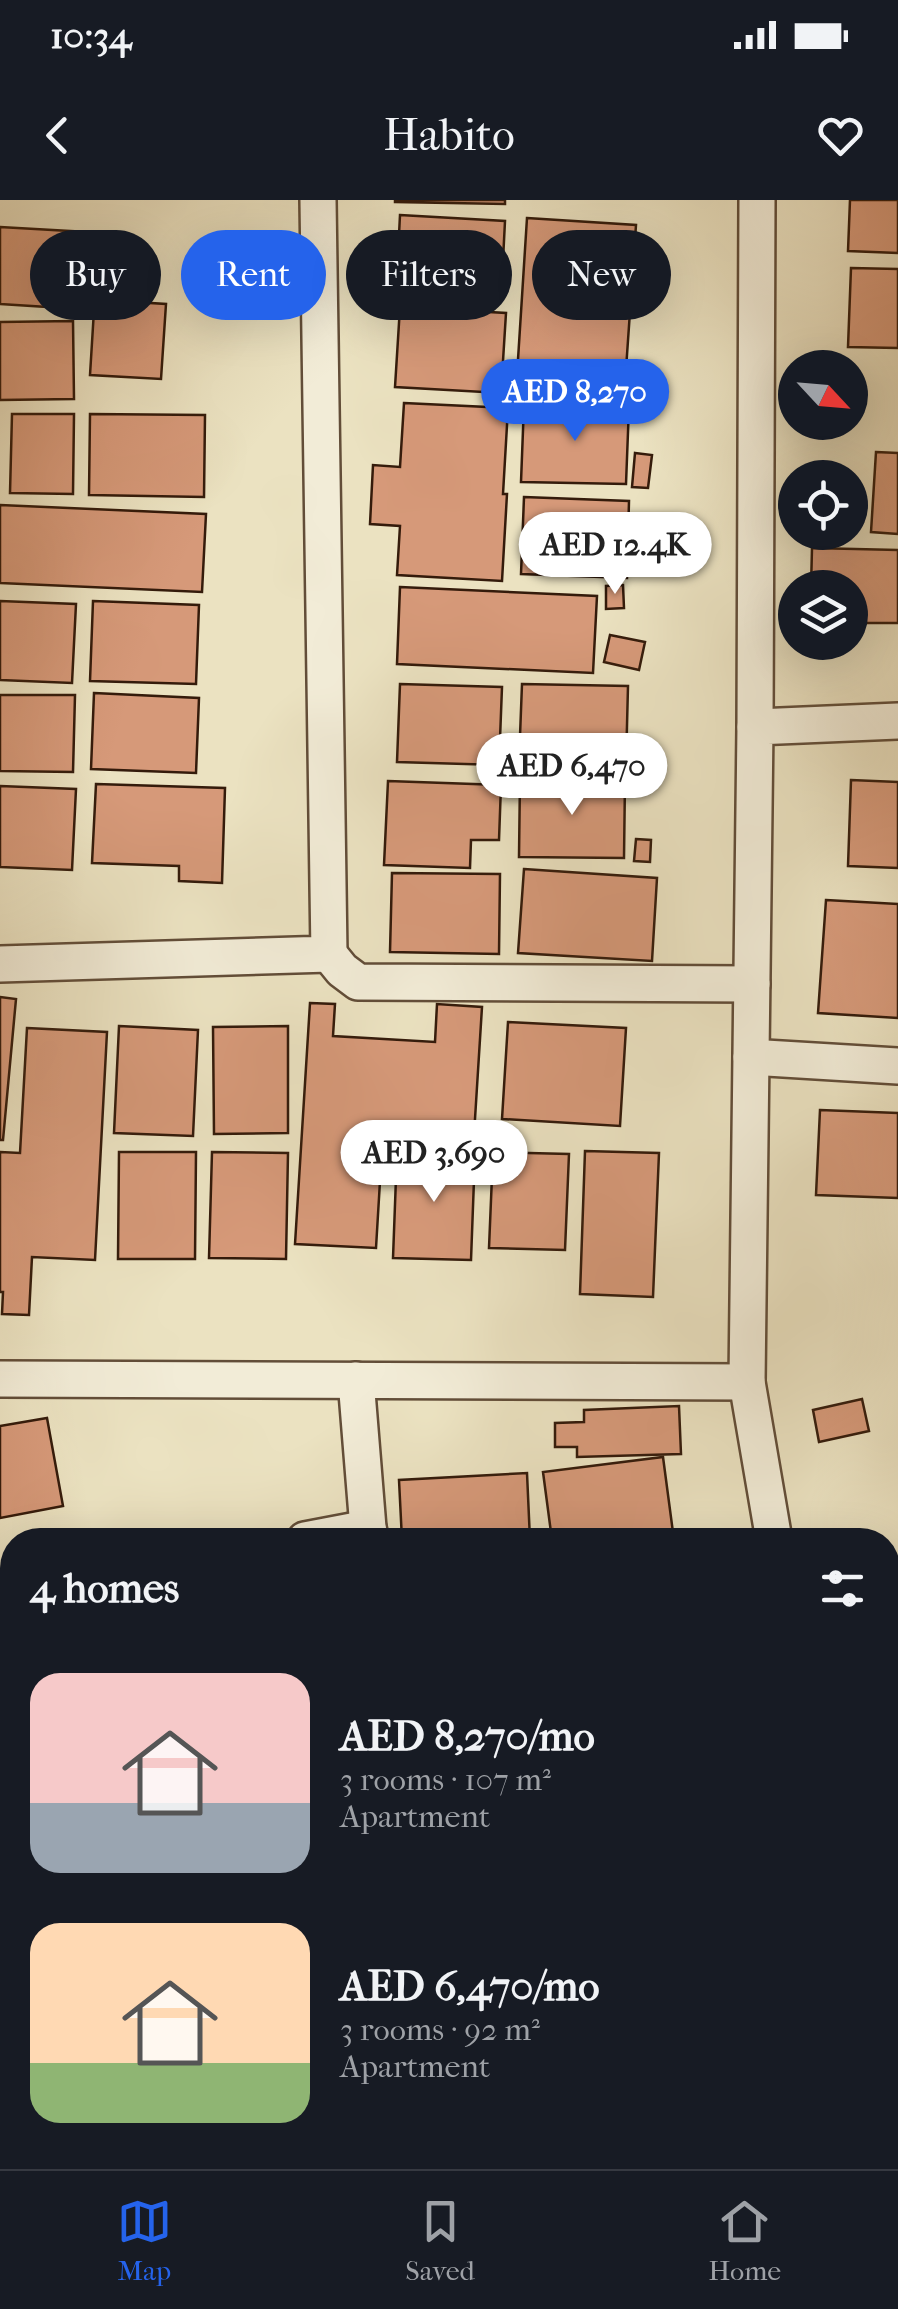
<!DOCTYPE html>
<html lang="en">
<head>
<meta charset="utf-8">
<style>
  :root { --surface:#171b24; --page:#242831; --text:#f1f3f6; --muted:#9ea1a6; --line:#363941; --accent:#2563eb }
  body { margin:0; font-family:"IM FELL French Canon",serif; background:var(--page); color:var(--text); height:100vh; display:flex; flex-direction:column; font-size:38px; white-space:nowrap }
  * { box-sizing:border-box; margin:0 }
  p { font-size:32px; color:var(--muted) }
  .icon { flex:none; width:55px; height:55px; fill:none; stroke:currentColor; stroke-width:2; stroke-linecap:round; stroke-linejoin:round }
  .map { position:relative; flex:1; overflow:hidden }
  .drawer { position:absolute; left:0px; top:1328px; width:900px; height:642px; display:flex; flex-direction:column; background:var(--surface); border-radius:40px 40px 0 0; box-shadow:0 10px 40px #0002 }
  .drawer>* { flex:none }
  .guide { position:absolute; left:30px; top:30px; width:840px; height:90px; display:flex; gap:20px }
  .needle { width:65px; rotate:116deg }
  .buttons { position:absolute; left:778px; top:150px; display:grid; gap:20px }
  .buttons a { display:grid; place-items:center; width:90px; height:90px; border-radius:50%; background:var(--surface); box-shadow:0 10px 40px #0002; font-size:50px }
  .price { position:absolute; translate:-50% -85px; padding:0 22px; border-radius:35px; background:#fff; color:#222; font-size:32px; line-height:65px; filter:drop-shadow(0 2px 5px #0008) }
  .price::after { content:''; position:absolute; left:50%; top:60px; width:30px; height:22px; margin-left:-15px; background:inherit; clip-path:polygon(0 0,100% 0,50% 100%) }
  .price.current { background:var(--accent); color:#fff }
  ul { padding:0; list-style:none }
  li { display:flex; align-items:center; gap:30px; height:250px; padding:0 30px }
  li span { display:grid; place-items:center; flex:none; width:280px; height:200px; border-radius:30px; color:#555 }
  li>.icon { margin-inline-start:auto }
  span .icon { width:120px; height:120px; fill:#fffc; stroke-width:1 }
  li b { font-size:42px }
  h2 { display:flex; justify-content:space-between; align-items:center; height:120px; padding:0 30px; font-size:42px }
  .chip { padding:0 35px; border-radius:45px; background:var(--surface); box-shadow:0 10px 40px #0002; font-size:35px; line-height:90px }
  .chip.current { background:var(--accent); color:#fff }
  .status { display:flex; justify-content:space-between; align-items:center; height:70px; padding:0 50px; background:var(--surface); direction:ltr }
  .status svg { height:28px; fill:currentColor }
  header { display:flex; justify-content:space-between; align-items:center; height:130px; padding:0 30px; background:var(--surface); font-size:45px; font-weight:600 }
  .tabs { display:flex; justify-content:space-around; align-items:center; height:140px; border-top:2px solid var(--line); background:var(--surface); font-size:28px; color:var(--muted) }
  .tabs a { display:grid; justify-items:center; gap:5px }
  .tabs .current { color:var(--accent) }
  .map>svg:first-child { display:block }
  .building { fill:#d69979; stroke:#341b0b; stroke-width:2.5 }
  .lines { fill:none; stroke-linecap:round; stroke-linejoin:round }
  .minor-casing { stroke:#624d38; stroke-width:40 }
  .primary-casing { stroke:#341b0b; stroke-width:60 }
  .minor { stroke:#f2ecd7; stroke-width:35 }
  .primary { stroke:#e6c180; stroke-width:55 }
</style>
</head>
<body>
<div class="status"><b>10:34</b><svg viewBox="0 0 49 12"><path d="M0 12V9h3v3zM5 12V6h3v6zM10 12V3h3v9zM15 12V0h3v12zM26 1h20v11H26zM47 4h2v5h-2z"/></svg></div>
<header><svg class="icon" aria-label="back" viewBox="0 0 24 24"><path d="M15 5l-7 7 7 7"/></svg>Habito<svg class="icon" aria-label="heart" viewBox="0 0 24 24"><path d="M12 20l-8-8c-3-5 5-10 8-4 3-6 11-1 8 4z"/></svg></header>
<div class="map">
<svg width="898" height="1969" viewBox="0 0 898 1969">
  <rect width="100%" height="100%" fill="#ebe2c1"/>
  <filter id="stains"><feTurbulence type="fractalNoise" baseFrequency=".002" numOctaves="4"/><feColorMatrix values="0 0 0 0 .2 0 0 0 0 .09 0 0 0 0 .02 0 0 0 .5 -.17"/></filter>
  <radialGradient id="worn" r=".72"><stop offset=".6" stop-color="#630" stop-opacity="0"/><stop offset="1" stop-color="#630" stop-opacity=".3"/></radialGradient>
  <g class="building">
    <polygon points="395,0 505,0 505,4 395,2"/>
    <polygon points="850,0 898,0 898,53 848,51"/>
    <polygon points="400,15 505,21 501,100 396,94"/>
    <polygon points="527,18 636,25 624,198 516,191"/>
    <polygon points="0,27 122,34 118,101 166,104 161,179 90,175 94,110 0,104"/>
    <polygon points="851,68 898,69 898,148 848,147"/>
    <polygon points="400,107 506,113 501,193 395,187"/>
    <polygon points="73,121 74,199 0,200 0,122"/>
    <polygon points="404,203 508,208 503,294 507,294 502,381 397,375 400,326 370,324 373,265 400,267"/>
    <polygon points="524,204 629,206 626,284 521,282"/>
    <polygon points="12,214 74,214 73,294 10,293"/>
    <polygon points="90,214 205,215 204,297 89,295"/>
    <polygon points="876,252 898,253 898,334 871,332"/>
    <polygon points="635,253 652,255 648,288 632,287"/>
    <polygon points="524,297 629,301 627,378 521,374"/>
    <polygon points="0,305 206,314 202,392 0,383"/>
    <polygon points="812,348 898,350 898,423 850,423 850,388 811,388"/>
    <polygon points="623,385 624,408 606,409 606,386"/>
    <polygon points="400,387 597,396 593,473 397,464"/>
    <polygon points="0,401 76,404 72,483 0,480"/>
    <polygon points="93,401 199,405 196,484 90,481"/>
    <polygon points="610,435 645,442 639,470 604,462"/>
    <polygon points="400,484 502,487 499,565 397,562"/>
    <polygon points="522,484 628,486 626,565 519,562"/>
    <polygon points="94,493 199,498 196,573 91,569"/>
    <polygon points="0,495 75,495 73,572 0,571"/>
    <polygon points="520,578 625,580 624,658 519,657"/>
    <polygon points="851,580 898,582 898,668 848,666"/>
    <polygon points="388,581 501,585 499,640 471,640 470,668 384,665"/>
    <polygon points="96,584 225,588 222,683 179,681 179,666 92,663"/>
    <polygon points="0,586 76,589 72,670 0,667"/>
    <polygon points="636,639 651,640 650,662 634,661"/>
    <polygon points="524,669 657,678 652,761 518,753"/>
    <polygon points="392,673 500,674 499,754 390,752"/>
    <polygon points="826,700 898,704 898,818 818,813"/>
    <polygon points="0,797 16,799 3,940 0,940"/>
    <polygon points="310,803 335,804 333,836 435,842 437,804 482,807 474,935 383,931 376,1048 295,1044"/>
    <polygon points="508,822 626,828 620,926 502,919"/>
    <polygon points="119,826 198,830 193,936 114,933"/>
    <polygon points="288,826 288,933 214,934 213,827"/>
    <polygon points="27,828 107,832 95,1060 32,1057 29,1115 2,1114 3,1092 0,1092 0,952 20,953"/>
    <polygon points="820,910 898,913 898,998 816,995"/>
    <polygon points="397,951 475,953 471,1060 393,1058"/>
    <polygon points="585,951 659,953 653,1097 580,1094"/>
    <polygon points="119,952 196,952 195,1059 118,1059"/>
    <polygon points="212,952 288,953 286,1059 209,1058"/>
    <polygon points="493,952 569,954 565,1050 489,1048"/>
    <polygon points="862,1199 869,1231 819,1242 813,1210"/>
    <polygon points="679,1206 681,1254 577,1257 577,1247 555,1247 555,1223 584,1222 584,1210"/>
    <polygon points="47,1218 63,1306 0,1318 0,1226"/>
    <polygon points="663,1257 674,1340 552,1340 543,1272"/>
    <polygon points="527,1273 530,1340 402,1340 399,1280"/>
    <polygon points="12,1466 12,1574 8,1575 0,1498 0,1467"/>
    <polygon points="0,1601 12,1701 12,1707 0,1708"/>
  </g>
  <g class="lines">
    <g class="minor-casing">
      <g id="minor">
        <polyline points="755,527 757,0"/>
        <polyline points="329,754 342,770 358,782 752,784"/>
        <polyline points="0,764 329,754 318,0"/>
        <polyline points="751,857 898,866"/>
        <polyline points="0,1179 747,1182"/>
        <polyline points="356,1180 368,1328 371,1340"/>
        <polyline points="305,1340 368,1328"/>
        <polyline points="774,1340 747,1182 755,527 898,521"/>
        <polyline points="0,1396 12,1394"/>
        <polyline points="888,1520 898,1518"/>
        <polyline points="888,1616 898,1614"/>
        <polyline points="0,1812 12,1809"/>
      </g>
    </g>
    <g class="primary-casing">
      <g id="primary">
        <polyline points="888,1799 898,1797"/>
        <polyline points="888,1949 898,1946"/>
        <polyline points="87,1969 140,1958"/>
        <polyline points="787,1969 844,1958"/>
      </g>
    </g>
    <use href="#minor" class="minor"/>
    <use href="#primary" class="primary"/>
  </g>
  <rect width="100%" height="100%" filter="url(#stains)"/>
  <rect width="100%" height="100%" fill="url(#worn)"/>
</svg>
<div class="buttons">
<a><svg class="needle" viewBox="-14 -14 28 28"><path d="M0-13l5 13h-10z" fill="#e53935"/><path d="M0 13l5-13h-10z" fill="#9ea1a6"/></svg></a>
<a><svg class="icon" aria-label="locate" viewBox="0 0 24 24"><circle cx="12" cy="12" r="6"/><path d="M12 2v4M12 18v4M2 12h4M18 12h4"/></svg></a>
<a><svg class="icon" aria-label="layers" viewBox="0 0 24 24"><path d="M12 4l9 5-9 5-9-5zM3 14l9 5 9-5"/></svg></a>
</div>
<b class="price current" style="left:575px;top:244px">AED 8,270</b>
<b class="price" style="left:615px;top:397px">AED 12.4K</b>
<b class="price" style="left:572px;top:618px">AED 6,470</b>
<b class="price" style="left:434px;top:1005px">AED 3,690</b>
<div class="guide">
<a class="chip">Buy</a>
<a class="chip current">Rent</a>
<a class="chip">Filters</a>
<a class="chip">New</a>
</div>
<section class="drawer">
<h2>4 homes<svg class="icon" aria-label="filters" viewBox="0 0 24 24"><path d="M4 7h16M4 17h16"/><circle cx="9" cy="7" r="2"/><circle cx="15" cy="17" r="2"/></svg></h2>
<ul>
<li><span style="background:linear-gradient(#f6c9c9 65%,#9aa5b1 0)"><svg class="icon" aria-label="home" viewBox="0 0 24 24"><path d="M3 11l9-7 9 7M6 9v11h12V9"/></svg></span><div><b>AED 8,270/mo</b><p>3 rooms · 107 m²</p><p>Apartment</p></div></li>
<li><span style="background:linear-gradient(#ffd9b3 70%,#8fb573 0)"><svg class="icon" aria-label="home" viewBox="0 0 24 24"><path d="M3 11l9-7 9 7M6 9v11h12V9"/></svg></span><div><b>AED 6,470/mo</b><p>3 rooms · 92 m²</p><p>Apartment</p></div></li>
</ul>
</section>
</div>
<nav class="tabs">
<a class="current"><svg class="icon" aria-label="map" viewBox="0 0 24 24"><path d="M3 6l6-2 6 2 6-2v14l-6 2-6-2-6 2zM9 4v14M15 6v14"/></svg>Map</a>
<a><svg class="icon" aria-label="saved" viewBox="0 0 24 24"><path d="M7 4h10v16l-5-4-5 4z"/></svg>Saved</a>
<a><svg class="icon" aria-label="home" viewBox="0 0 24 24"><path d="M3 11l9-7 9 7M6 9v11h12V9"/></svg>Home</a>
</nav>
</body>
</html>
